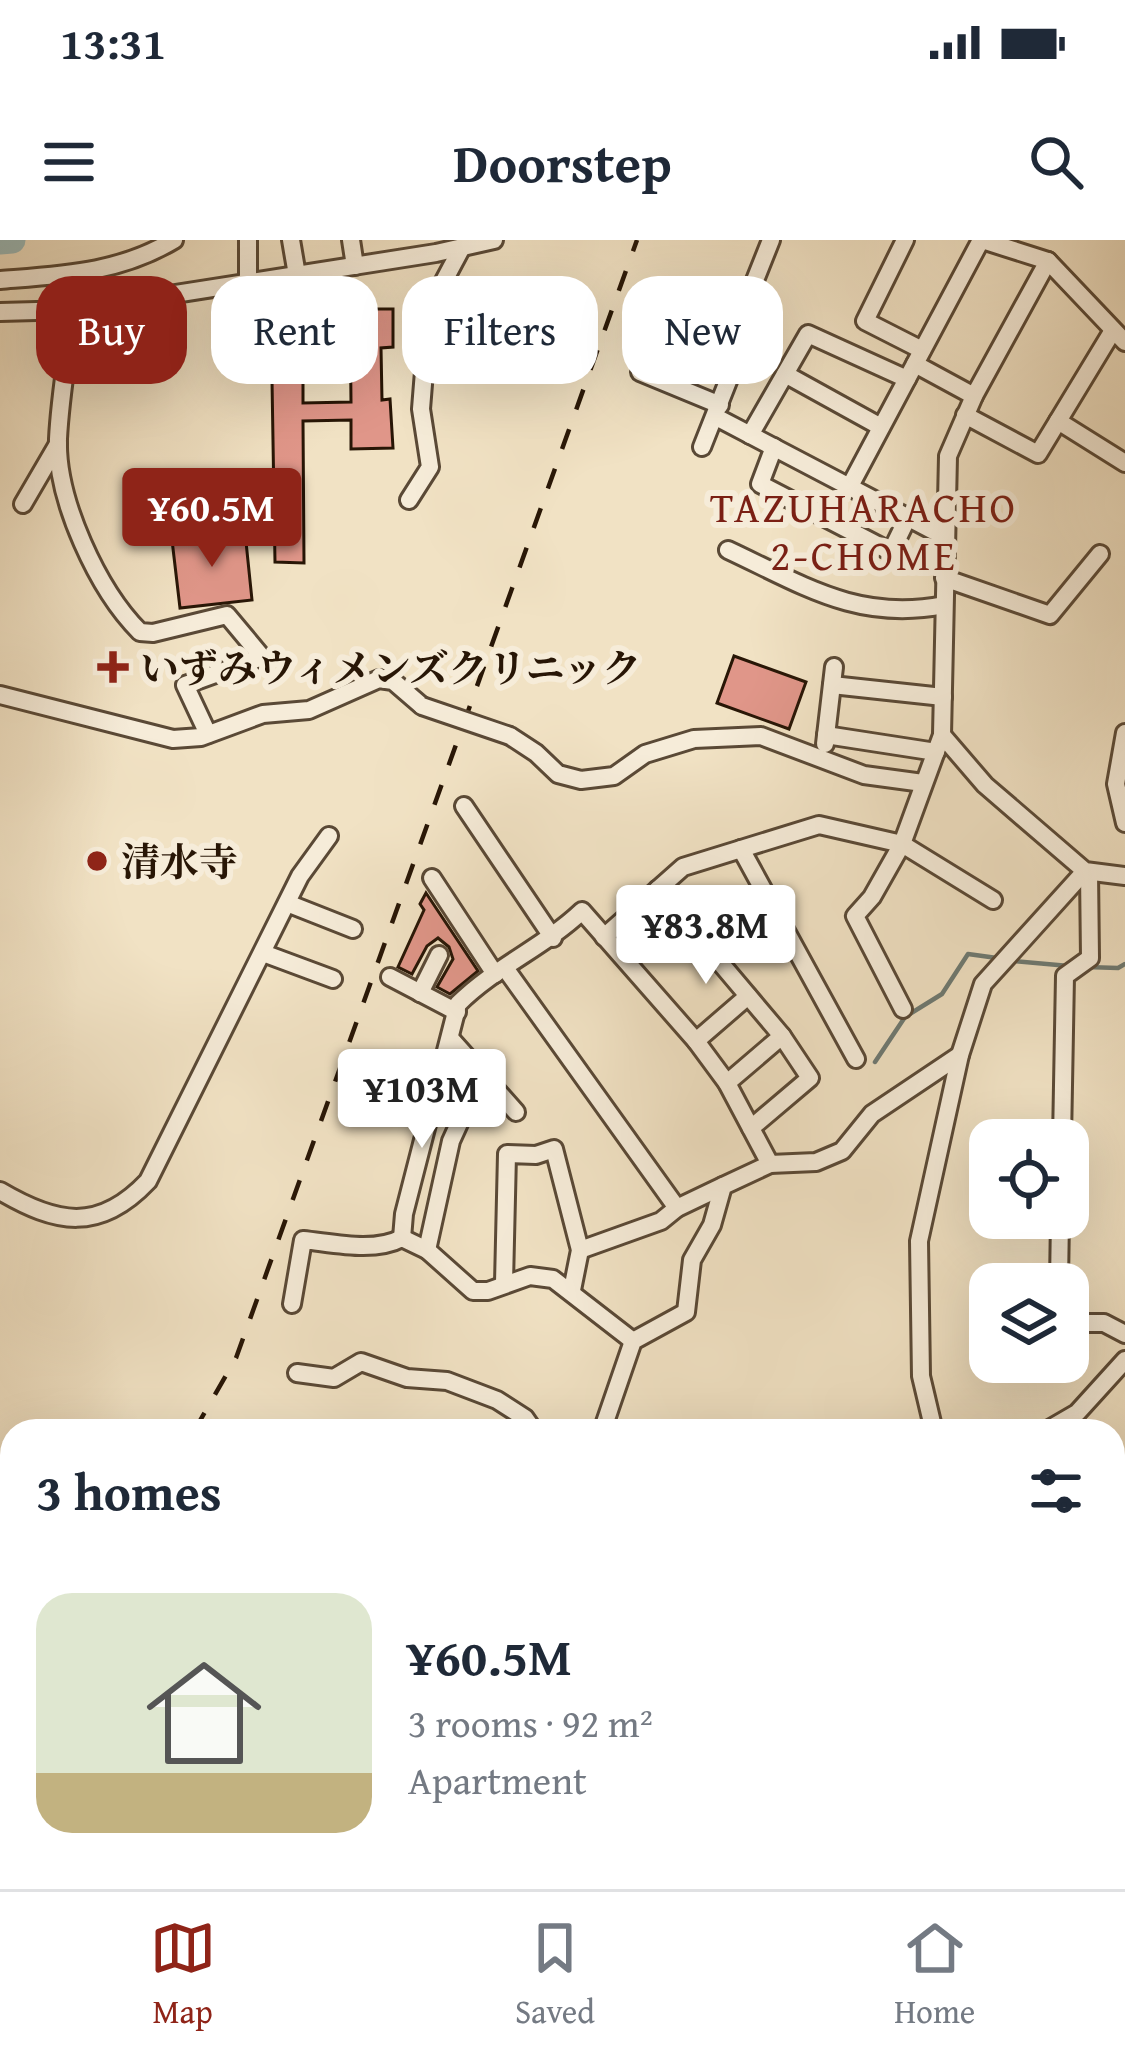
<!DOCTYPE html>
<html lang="en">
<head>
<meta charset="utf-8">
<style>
  :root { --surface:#fff; --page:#f2f2f3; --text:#1f2937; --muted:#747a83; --line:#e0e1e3; --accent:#8f2418 }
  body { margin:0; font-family:"Gentium Book Plus","Noto Serif JP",serif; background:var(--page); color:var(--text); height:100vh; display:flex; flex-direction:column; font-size:45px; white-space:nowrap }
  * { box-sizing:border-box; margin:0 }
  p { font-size:39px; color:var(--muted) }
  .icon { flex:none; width:66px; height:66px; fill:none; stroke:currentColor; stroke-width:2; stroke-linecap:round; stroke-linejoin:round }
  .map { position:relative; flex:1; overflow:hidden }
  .side { position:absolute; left:0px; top:1179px; width:1125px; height:471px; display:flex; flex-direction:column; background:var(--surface); border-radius:36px 36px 0 0; box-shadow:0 12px 48px #0002 }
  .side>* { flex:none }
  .hud { position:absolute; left:36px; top:36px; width:1053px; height:108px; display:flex; gap:24px }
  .controls { position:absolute; left:969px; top:879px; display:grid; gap:24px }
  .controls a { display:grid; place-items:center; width:120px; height:120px; border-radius:24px; background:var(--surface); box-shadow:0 12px 48px #0002; font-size:60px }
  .price { position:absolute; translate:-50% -102px; padding:0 27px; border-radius:12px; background:#fff; color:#222; font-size:39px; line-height:78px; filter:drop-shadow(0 3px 6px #0008) }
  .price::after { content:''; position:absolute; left:50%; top:72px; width:36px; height:27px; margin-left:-18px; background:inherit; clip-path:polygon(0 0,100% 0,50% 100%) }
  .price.on { background:var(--accent); color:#fff }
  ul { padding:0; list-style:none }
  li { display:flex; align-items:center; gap:36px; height:300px; padding:0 36px }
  li span { display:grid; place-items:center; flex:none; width:336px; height:240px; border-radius:36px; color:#555 }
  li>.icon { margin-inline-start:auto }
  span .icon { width:144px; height:144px; fill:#fffc; stroke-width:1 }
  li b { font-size:51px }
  h2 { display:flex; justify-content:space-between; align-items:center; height:144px; padding:0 36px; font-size:51px }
  .chip { padding:0 42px; border-radius:36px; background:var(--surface); box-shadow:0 12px 48px #0002; font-size:42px; line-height:108px }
  .chip.on { background:var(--accent); color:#fff }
  .status { display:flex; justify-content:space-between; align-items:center; height:84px; padding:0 60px; background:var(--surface); direction:ltr }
  .status svg { height:33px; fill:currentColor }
  header { display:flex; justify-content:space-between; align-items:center; height:156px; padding:0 36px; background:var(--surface); font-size:54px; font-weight:800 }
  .dock { display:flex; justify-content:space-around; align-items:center; height:168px; border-top:3px solid var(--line); background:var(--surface); font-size:33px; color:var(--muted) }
  .dock a { display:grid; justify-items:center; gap:6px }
  .dock .on { color:var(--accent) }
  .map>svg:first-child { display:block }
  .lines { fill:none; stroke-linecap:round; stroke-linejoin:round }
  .stream { stroke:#6e7a73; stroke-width:4.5 }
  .river { stroke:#9cbcbb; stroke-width:27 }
  .building { fill:#e09689; stroke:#281606; stroke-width:3 }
  .street-casing { stroke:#5a4936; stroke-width:22 }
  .secondary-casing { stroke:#281606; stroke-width:27 }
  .street { stroke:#f6ecd9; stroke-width:16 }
  .secondary { stroke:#f6ecd9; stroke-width:21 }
  .rail { stroke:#281606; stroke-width:4.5; stroke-dasharray:21 21; stroke-linecap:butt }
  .street-bridge-casing { stroke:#5a4936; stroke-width:22; stroke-linecap:butt }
  .street-bridge { stroke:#f6ecd9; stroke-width:16 }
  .poi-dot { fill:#8f2418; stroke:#f6ecd9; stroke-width:4.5 }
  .labels { text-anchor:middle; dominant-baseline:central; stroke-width:12; stroke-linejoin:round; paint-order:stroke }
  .poi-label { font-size:39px; font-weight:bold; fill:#281606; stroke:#f6ecd9; text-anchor:start }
  .neighbourhood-label { font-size:42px; letter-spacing:3px; fill:#7a1f14; stroke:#f6ecd9 }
</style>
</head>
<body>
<div class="status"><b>13:31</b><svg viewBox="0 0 49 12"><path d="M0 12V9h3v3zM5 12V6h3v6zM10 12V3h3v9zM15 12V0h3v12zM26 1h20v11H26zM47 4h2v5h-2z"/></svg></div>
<header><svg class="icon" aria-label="menu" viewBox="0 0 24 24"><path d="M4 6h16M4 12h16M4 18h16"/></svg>Doorstep<svg class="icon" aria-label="search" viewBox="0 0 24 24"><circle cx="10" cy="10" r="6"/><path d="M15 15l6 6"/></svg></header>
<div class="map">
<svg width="1125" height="1649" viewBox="0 0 1125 1649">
  <rect width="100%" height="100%" fill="#f1e2c4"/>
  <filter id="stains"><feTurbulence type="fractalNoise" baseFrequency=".00167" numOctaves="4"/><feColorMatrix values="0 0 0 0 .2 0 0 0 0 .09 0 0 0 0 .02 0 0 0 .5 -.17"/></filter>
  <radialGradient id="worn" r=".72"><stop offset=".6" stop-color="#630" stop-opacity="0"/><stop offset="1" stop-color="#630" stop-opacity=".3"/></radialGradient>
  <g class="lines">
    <g class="stream">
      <polyline points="1014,721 1069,726"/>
      <polyline points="1086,727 1118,728 1125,724"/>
      <polyline points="875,822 905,777 942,754 968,714 997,718"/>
    </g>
    <polyline class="river" points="0,1 12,0"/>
  </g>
  <g class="building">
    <polygon points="350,69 393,69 393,107 381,108 382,160 390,159 393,208 351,209 351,180 303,181 304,323 275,322 272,140 303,141 303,163 351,162"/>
    <polygon points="245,292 252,360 180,368 172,300"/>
    <polygon points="734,416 806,442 789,489 717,463"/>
    <polygon points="426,653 478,731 450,754 437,747 453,719 449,707 438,698 427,706 412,734 398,727 424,670 420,664"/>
  </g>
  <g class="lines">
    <g class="street-casing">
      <g id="street">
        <polyline points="291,0 297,35"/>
        <polyline points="351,0 355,26"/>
        <polyline points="905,0 865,81 922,110"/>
        <polyline points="982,0 1048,21 1125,102"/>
        <path d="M0 40C62 35 119 33 174 0"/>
        <polyline points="248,43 248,0"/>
        <path d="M73 70C68 113 60 156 58 199 56 260 98 350 140 392L153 393 227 375 262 417 185 445 208 494"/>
        <polyline points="0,72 73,70 436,13 494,0"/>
        <polyline points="663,72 732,107"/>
        <polyline points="915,124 974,156"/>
        <polyline points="640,132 720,165"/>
        <polyline points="785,134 881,187"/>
        <polyline points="965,175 1038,214 1112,92"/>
        <polyline points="716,177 945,297"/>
        <polyline points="1058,181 1125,223"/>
        <polyline points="750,195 808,94 907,139"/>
        <polyline points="702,207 732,131 732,98 771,0"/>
        <polyline points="774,207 760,244 891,312 908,277"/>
        <polyline points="850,246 981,0"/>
        <polyline points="409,260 430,227 421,169 429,69 461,9"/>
        <polyline points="23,264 58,204"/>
        <path d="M728 310C803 345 858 382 944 365"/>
        <polyline points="944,338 1050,375 1100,314"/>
        <polyline points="832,445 943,457"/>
        <polyline points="0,455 173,499 201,497 263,474 309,470 379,439 393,441 422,466"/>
        <polyline points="1125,493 1116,544 1125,583"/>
        <polyline points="826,495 936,512"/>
        <polyline points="942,495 985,545 1085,631 1125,636"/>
        <polyline points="510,496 536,513 558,534 581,540 614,536 645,514 694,499 761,496 864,535 923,543"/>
        <polyline points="825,504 834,427"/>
        <polyline points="464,566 553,698"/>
        <polyline points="741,609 856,819"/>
        <polyline points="432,638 495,734"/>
        <polyline points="658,649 782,796 727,843"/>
        <polyline points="287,663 353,689"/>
        <polyline points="604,697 683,627 819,585 902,604 993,660"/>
        <polyline points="263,713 333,739"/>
        <polyline points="505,728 677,968"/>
        <polyline points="390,737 457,772"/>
        <polyline points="420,753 439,715"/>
        <polyline points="903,769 855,676 872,657 902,604 942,495 948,216 974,156 1048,21"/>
        <polyline points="450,798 516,872"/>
        <polyline points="696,801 748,756"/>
        <polyline points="751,888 810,838 782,796"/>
        <polyline points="1062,900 1065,736 1090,718 1089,632"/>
        <path d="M0 951C56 984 99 993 148 941L300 636 329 596"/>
        <path d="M402 998 404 974 458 764C495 727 544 707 582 671L696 801 727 843 770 924"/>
        <polyline points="427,1010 451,901 482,833"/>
        <polyline points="580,1010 661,981 677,968 723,946"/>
        <polyline points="504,1043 507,914 536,915 554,909 580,1010 572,1050"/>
        <polyline points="1059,1044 1060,978"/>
        <path d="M292 1064 303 1000C333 1003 374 1013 402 998L427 1010 473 1051H488L530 1036 553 1039 633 1101"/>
        <polyline points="1068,1083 1104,1083 1125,1094"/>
        <polyline points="297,1133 334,1138 361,1122 407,1138 447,1141 497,1160 525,1178 534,1191"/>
        <polyline points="602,1191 633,1101 686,1072 692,1020 712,985 723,946 770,924 816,922 842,911 872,874 960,815"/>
        <polyline points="934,1191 921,1136 919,1001 960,815 983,744 1085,631"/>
        <polyline points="1046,1191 1077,1173 1125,1120"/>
      </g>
    </g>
    <g class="secondary-casing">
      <g id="secondary">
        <polyline points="1113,1399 1125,1400"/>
        <polyline points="0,1416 12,1421"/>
      </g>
    </g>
    <use href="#street" class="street"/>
    <use href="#secondary" class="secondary"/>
    <g class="rail">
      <polyline points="194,1191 236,1118 637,0"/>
      <polyline points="0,1366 12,1359"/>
    </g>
    <g class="street-bridge-casing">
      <polyline id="street-bridge" points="422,466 510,496"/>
    </g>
    <use href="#street-bridge" class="street-bridge"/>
  </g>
  <g class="poi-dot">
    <path d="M107 409h12v12h12v12h-12v12h-12v-12h-12v-12h12z"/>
    <circle cx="97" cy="621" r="12"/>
  </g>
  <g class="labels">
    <g class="poi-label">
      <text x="140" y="427">いずみウィメンズクリニック</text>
      <text x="121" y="621">清水寺</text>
    </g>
    <g class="neighbourhood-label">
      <text x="864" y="266">TAZUHARACHO<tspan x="864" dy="48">2-CHOME</tspan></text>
    </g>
  </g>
  <rect width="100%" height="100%" filter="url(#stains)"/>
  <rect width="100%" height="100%" fill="url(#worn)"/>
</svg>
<div class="controls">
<a><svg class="icon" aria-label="locate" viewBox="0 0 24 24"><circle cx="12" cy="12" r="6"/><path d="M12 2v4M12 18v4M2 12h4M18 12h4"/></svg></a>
<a><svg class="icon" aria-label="layers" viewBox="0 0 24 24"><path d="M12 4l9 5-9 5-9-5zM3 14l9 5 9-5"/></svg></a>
</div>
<b class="price on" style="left:212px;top:330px">¥60.5M</b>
<b class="price" style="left:706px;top:747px">¥83.8M</b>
<b class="price" style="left:422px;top:911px">¥103M</b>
<div class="hud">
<a class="chip on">Buy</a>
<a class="chip">Rent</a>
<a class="chip">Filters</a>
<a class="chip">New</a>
</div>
<section class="side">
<h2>3 homes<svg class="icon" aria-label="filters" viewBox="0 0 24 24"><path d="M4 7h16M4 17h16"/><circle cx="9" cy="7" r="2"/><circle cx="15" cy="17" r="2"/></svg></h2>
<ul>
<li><span style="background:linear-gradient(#dfe7d0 75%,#c2b280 0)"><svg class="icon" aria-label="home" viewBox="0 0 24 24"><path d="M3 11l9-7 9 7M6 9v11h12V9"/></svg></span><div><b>¥60.5M</b><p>3 rooms · 92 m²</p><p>Apartment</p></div></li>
</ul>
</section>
</div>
<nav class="dock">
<a class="on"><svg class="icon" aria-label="map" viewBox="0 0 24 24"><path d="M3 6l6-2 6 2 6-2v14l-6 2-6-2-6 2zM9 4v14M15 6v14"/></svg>Map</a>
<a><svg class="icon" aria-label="saved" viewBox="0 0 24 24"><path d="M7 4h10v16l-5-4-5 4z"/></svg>Saved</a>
<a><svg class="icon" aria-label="home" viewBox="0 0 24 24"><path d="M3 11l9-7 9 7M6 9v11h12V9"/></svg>Home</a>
</nav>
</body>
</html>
